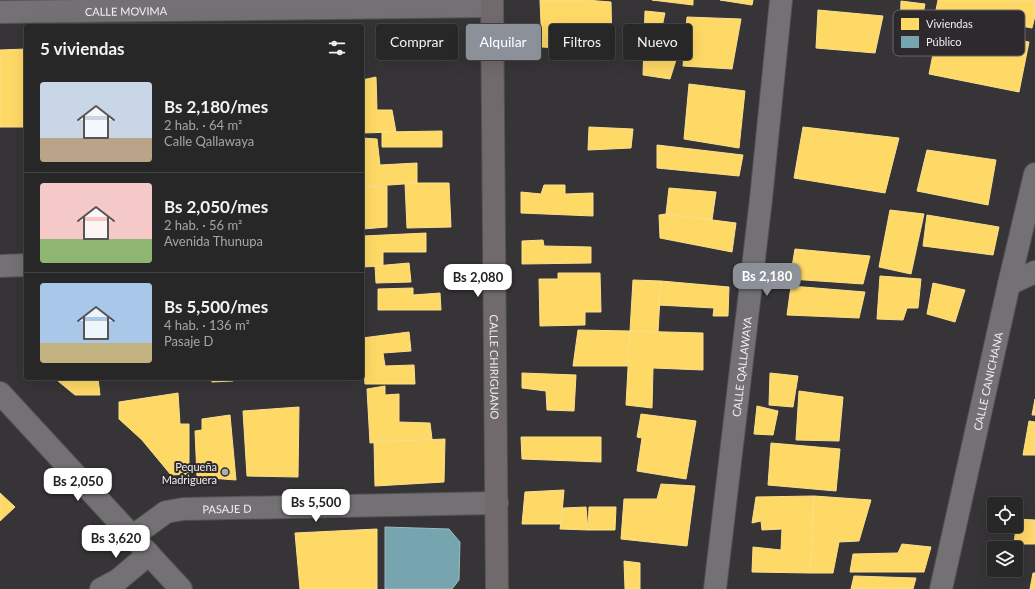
<!DOCTYPE html>
<html lang="es">
<head>
<meta charset="utf-8">
<style>
  :root { --surface:#282728; --page:#343334; --text:#f1f3f6; --muted:#a5a5a8; --line:#444445; --accent:#8c9099 }
  body { margin:0; font-family:Lato,sans-serif; background:var(--page); color:var(--text); height:100vh; display:flex; flex-direction:column; font-size:15px; white-space:nowrap }
  * { box-sizing:border-box; margin:0 }
  p { font-size:13px; color:var(--muted) }
  .icon { flex:none; width:22px; height:22px; fill:none; stroke:currentColor; stroke-width:2; stroke-linecap:round; stroke-linejoin:round }
  .map { position:relative; flex:1; overflow:hidden }
  .panel { position:absolute; left:24px; top:24px; width:340px; height:356px; display:flex; flex-direction:column; background:var(--surface); border-radius:4px; box-shadow:0 4px 16px #0002,0 0 0 1px var(--line) }
  .panel>* { flex:none }
  .hud { position:absolute; left:376px; top:24px; width:380px; height:36px; display:flex; gap:8px }
  .buttons { position:absolute; left:987px; top:497px; display:grid; gap:8px }
  .buttons a { display:grid; place-items:center; width:36px; height:36px; border-radius:4px; background:var(--surface); box-shadow:0 4px 16px #0002,0 0 0 1px var(--line); font-size:20px }
  .price { position:absolute; translate:-50% -34px; padding:0 9px; border-radius:8px; background:#fff; color:#222; font-size:13px; line-height:26px; filter:drop-shadow(0 1px 2px #0008) }
  .price::after { content:''; position:absolute; left:50%; top:24px; width:12px; height:9px; margin-left:-6px; background:inherit; clip-path:polygon(0 0,100% 0,50% 100%) }
  .price.on { background:var(--accent); color:#fff }
  ul { padding:0; list-style:none }
  li { display:flex; align-items:center; gap:12px; height:100px; padding:0 16px }
  li+li { border-top:1px solid var(--line) }
  li span { display:grid; place-items:center; flex:none; width:112px; height:80px; border-radius:4px; color:#555 }
  li>.icon { margin-inline-start:auto }
  span .icon { width:48px; height:48px; fill:#fffc; stroke-width:1 }
  li b { font-size:17px }
  h2 { display:flex; justify-content:space-between; align-items:center; height:48px; padding:0 16px; font-size:17px }
  .pill { padding:0 14px; border-radius:4px; background:var(--surface); box-shadow:0 4px 16px #0002,0 0 0 1px var(--line); font-size:14px; line-height:36px }
  .pill.on { background:var(--accent); color:#fff }
  .map>svg:first-child { display:block }
  .homes { fill:#ffd966; stroke:#fadf8f }
  .public { fill:#76a5af; stroke:#9bbbc2 }
  .lines { fill:none; stroke-linecap:round; stroke-linejoin:round }
  .minor-casing { stroke:#545354; stroke-width:24 }
  .major-casing { stroke:#545354; stroke-width:24 }
  .minor { stroke:#737173; stroke-width:22 }
  .major { stroke:#716a6c; stroke-width:22 }
  .poi-dot { fill:#afadaf; stroke:#2d292d; stroke-width:1.5 }
  .labels { text-anchor:middle; dominant-baseline:central; stroke-width:4; stroke-linejoin:round; paint-order:stroke }
  .street-label { font-size:11px; fill:#f0eef0; stroke:#2d292d }
  .poi-label { font-size:11px; fill:#f0eef0; stroke:#2d292d; text-anchor:end }
  .key { fill:#2d292d; stroke:#686468; stroke-width:1 }
  .key-label { font-size:11px; fill:#f0eef0 }
</style>
</head>
<body>
<div class="map">
<svg width="1035" height="589" viewBox="0 0 1035 589">
  <rect width="100%" height="100%" fill="#363436"/>
  <g class="homes">
    <polygon points="540,0 586,0 611,2 612,51 542,47"/>
    <polygon points="652,0 693,0 693,5"/>
    <polygon points="720,0 753,0 752,5"/>
    <polygon points="938,0 1035,0 1035,16 1032,28 936,10"/>
    <polygon points="901,1 925,4 918,41 900,38"/>
    <polygon points="818,10 883,16 875,53 816,48"/>
    <polygon points="645,11 665,13 660,36 672,35 670,49 676,60 670,79 643,75"/>
    <polygon points="687,17 741,19 732,69 683,66"/>
    <polygon points="939,25 1029,42 1019,92 929,74"/>
    <polygon points="26,49 26,127 0,127 0,50"/>
    <polygon points="376,77 377,110 392,110 396,132 362,133 362,80"/>
    <polygon points="689,84 745,91 739,148 684,139"/>
    <polygon points="589,127 633,129 631,148 588,150"/>
    <polygon points="803,127 899,138 885,193 794,178"/>
    <polygon points="442,131 442,147 382,147 382,132"/>
    <polygon points="362,138 377,139 380,165 417,163 417,183 362,187"/>
    <polygon points="657,145 743,155 739,176 657,168"/>
    <polygon points="927,150 996,160 988,205 917,191"/>
    <polygon points="405,183 449,183 451,227 407,228"/>
    <polygon points="544,185 565,185 565,194 593,193 593,216 521,213 521,192 541,194"/>
    <polygon points="387,186 387,227 363,229 362,187"/>
    <polygon points="669,188 716,192 712,220 666,214"/>
    <polygon points="890,210 924,214 911,274 879,267"/>
    <polygon points="666,214 736,223 732,252 660,238 659,215"/>
    <polygon points="927,215 999,227 993,255 923,246"/>
    <polygon points="426,233 426,252 383,252 383,266 362,267 363,236"/>
    <polygon points="543,240 544,246 591,247 591,263 522,264 522,241"/>
    <polygon points="795,249 870,256 863,284 790,279"/>
    <polygon points="409,263 411,282 376,283 375,266"/>
    <polygon points="558,273 600,273 601,312 585,312 585,325 540,326 539,279 558,279"/>
    <polygon points="880,276 921,279 918,308 907,308 903,320 877,319"/>
    <polygon points="633,280 661,281 658,332 630,331"/>
    <polygon points="661,281 729,287 728,316 713,316 714,308 658,305"/>
    <polygon points="933,283 965,290 955,322 927,314"/>
    <polygon points="791,286 865,292 859,318 787,315"/>
    <polygon points="413,288 413,295 440,293 441,310 378,310 378,289"/>
    <polygon points="578,330 630,331 628,366 573,366"/>
    <polygon points="630,331 703,333 703,370 653,368 652,408 626,405"/>
    <polygon points="409,332 411,351 383,353 385,366 414,365 415,384 365,384 362,338"/>
    <polygon points="522,373 576,375 574,411 547,410 546,391 522,388"/>
    <polygon points="770,373 798,376 793,407 769,405"/>
    <polygon points="58,378 98,378 100,395 75,395 58,381"/>
    <polygon points="212,378 233,378 233,381 212,382"/>
    <polygon points="385,386 385,395 399,394 399,422 430,423 432,439 370,443 367,389"/>
    <polygon points="799,391 843,397 839,441 796,440"/>
    <polygon points="178,393 180,424 189,424 189,474 171,475 142,440 119,419 119,402"/>
    <polygon points="1035,399 1035,415 1032,415"/>
    <polygon points="757,406 778,411 773,435 754,434"/>
    <polygon points="299,407 298,477 247,476 243,411"/>
    <polygon points="641,414 696,421 686,479 637,471 642,438 637,437"/>
    <polygon points="230,415 236,480 197,477 195,431 202,430 202,419"/>
    <polygon points="1029,421 1035,422 1035,455 1023,455"/>
    <polygon points="521,437 601,437 601,462 522,459"/>
    <polygon points="445,439 444,482 375,486 374,442"/>
    <polygon points="771,443 840,449 836,491 768,485"/>
    <polygon points="661,484 695,486 687,546 621,539 624,499 657,499"/>
    <polygon points="564,490 561,524 522,524 525,492"/>
    <polygon points="0,493 15,507 0,521"/>
    <polygon points="814,496 871,500 859,541 839,542 833,573 810,573"/>
    <polygon points="814,496 810,573 752,572 753,547 781,550 782,529 762,530 761,521 752,523 756,497"/>
    <polygon points="586,507 588,530 560,529 563,508"/>
    <polygon points="589,507 616,507 615,530 588,530"/>
    <polygon points="1017,519 1035,520 1035,544 1014,544"/>
    <polygon points="377,529 377,589 300,589 295,533"/>
    <polygon points="902,544 931,547 924,572 850,572 853,554 898,553"/>
    <polygon points="624,561 640,563 640,589 625,589"/>
    <polygon points="1033,573 1035,573 1035,589 1030,589"/>
    <polygon points="854,576 916,578 913,589 851,589"/>
  </g>
  <polygon class="public" points="385,527 449,529 460,542 459,580 452,589 385,589"/>
  <g class="lines">
    <g class="minor-casing">
      <g id="minor">
        <path id="s1" d="M0 12 492 6"/>
        <polyline points="0,266 26,265"/>
        <polyline points="1009,284 1035,272"/>
        <polyline points="0,393 181,589"/>
        <path id="s2" d="M133 536 166 512 183 509 497 503"/>
        <polyline points="101,589 118,580 149,554"/>
        <path id="s3" d="M715 589 761 199 781 0"/>
        <path id="s4" d="M941 589 1009 284 1035 174"/>
      </g>
    </g>
    <g class="major-casing">
      <g id="major">
        <path id="s5" d="M492 0 497 589"/>
      </g>
    </g>
    <use href="#minor" class="minor"/>
    <use href="#major" class="major"/>
  </g>
  <circle class="poi-dot" cx="225" cy="472" r="4"/>
  <g class="labels">
    <g class="street-label">
      <text stroke="none"><textPath href="#s1" startOffset="126">CALLE MOVIMA</textPath></text>
      <text stroke="none"><textPath href="#s5" startOffset="367">CALLE CHIRIGUANO</textPath></text>
      <text stroke="none"><textPath href="#s3" startOffset="224">CALLE QALLAWAYA</textPath></text>
      <text stroke="none"><textPath href="#s4" startOffset="213">CALLE CANICHANA</textPath></text>
      <text stroke="none"><textPath href="#s2" startOffset="102">PASAJE D</textPath></text>
    </g>
    <g class="poi-label">
      <text x="217" y="466">Pequeña<tspan x="217" dy="13">Madriguera</tspan></text>
    </g>
  </g>
  <rect x="893" y="10" width="132" height="46" rx="6" class="key"/>
  <rect x="901" y="18" width="18" height="12" fill="#ffd966"/>
  <rect x="901" y="36" width="18" height="12" fill="#76a5af"/>
  <g class="key-label">
    <text x="926" y="28">Viviendas</text>
    <text x="926" y="46">Público</text>
  </g>
</svg>
<div class="buttons">
<a><svg class="icon" aria-label="locate" viewBox="0 0 24 24"><circle cx="12" cy="12" r="6"/><path d="M12 2v4M12 18v4M2 12h4M18 12h4"/></svg></a>
<a><svg class="icon" aria-label="layers" viewBox="0 0 24 24"><path d="M12 4l9 5-9 5-9-5zM3 14l9 5 9-5"/></svg></a>
</div>
<b class="price on" style="left:767px;top:297px">Bs 2,180</b>
<b class="price" style="left:478px;top:298px">Bs 2,080</b>
<b class="price" style="left:78px;top:502px">Bs 2,050</b>
<b class="price" style="left:316px;top:523px">Bs 5,500</b>
<b class="price" style="left:116px;top:559px">Bs 3,620</b>
<div class="hud">
<a class="pill">Comprar</a>
<a class="pill on">Alquilar</a>
<a class="pill">Filtros</a>
<a class="pill">Nuevo</a>
</div>
<section class="panel">
<h2>5 viviendas<svg class="icon" aria-label="filters" viewBox="0 0 24 24"><path d="M4 7h16M4 17h16"/><circle cx="9" cy="7" r="2"/><circle cx="15" cy="17" r="2"/></svg></h2>
<ul>
<li><span style="background:linear-gradient(#c9d6e8 70%,#b9a48a 0)"><svg class="icon" aria-label="home" viewBox="0 0 24 24"><path d="M3 11l9-7 9 7M6 9v11h12V9"/></svg></span><div><b>Bs 2,180/mes</b><p>2 hab. · 64 m²</p><p>Calle Qallawaya</p></div></li>
<li><span style="background:linear-gradient(#f6c9c9 70%,#8fb573 0)"><svg class="icon" aria-label="home" viewBox="0 0 24 24"><path d="M3 11l9-7 9 7M6 9v11h12V9"/></svg></span><div><b>Bs 2,050/mes</b><p>2 hab. · 56 m²</p><p>Avenida Thunupa</p></div></li>
<li><span style="background:linear-gradient(#a9c7e8 75%,#c2b280 0)"><svg class="icon" aria-label="home" viewBox="0 0 24 24"><path d="M3 11l9-7 9 7M6 9v11h12V9"/></svg></span><div><b>Bs 5,500/mes</b><p>4 hab. · 136 m²</p><p>Pasaje D</p></div></li>
</ul>
</section>
</div>
</body>
</html>
